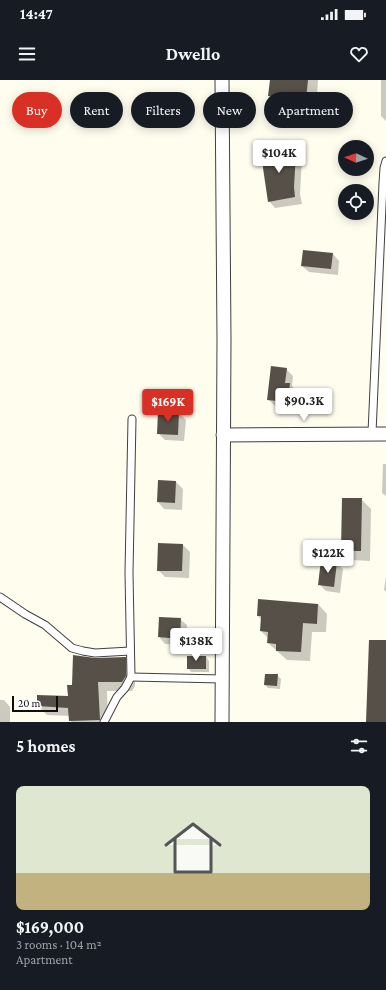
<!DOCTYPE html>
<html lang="en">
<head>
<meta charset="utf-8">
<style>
  :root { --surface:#171b24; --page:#242831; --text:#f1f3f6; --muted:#9ea1a6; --line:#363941; --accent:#d93025 }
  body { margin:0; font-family:"Crimson Pro",serif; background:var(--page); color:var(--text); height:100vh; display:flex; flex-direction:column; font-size:15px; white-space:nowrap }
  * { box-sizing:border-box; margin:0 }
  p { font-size:13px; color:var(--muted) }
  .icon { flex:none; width:22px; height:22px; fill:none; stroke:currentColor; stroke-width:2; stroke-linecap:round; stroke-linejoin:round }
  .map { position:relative; height:642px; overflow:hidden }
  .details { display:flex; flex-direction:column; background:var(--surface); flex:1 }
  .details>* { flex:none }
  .guide { position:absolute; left:12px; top:12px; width:362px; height:36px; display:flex; gap:8px }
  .needle { width:26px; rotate:273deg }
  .buttons { position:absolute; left:338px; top:60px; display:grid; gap:8px }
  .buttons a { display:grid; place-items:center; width:36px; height:36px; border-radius:50%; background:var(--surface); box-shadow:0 2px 10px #0003; font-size:20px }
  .scale { position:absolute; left:12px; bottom:10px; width:46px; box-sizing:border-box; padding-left:4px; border:2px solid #0d0d0d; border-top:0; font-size:11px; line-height:14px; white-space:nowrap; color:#0d0d0d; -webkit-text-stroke:3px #fff; paint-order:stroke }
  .price { position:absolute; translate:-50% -34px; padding:0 9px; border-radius:4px; background:#fff; color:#222; font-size:13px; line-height:26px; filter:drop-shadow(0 1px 2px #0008) }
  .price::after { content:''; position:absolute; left:50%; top:24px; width:12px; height:9px; margin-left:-6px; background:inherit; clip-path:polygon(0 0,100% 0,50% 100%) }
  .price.on { background:var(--accent); color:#fff }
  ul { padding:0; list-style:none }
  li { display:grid; align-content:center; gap:8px; height:212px; padding:0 16px }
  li+li { border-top:1px solid var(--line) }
  li span { display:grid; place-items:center; height:124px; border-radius:8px; color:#555 }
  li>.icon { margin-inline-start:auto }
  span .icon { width:72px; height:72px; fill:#fffc; stroke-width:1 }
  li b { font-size:17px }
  h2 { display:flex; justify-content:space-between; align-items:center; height:48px; padding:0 16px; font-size:17px }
  .chip { padding:0 14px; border-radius:18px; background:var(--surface); box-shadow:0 2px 10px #0003; font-size:14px; line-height:36px }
  .chip.on { background:var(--accent); color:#fff }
  .status { display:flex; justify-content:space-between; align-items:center; height:28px; padding:0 20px; background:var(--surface); direction:ltr }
  .status svg { height:11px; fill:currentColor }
  header { display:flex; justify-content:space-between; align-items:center; height:52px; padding:0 16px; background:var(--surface); font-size:18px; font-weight:700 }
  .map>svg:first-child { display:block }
  .shadow { fill:#0003 }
  .building { fill:#575049 }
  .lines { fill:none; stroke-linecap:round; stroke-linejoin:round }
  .service-casing { stroke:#404040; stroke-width:9 }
  .minor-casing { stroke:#404040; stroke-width:15 }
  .service { stroke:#fff; stroke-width:7 }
  .minor { stroke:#fff; stroke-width:13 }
</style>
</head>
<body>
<div class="status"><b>14:47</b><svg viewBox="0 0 49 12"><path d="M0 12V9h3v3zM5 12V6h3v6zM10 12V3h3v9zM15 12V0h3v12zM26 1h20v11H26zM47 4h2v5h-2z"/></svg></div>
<header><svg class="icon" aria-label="menu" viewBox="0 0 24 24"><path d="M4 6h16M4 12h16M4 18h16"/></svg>Dwello<svg class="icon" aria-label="heart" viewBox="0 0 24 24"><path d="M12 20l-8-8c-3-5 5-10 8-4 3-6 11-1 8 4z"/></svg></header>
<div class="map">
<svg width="386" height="642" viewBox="0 0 386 642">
  <rect width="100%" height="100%" fill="#fffdee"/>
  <g class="shadow">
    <polygon points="271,0 318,0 316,29 279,26 269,16"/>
    <polygon points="381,0 386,0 386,41 381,36"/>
    <polygon points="295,73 302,79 300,114 302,124 275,128 269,121"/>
    <polygon points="333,174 339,181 338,195 309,192 302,186"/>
    <polygon points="286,289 293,296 292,306 296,311 294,329 275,326 268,319"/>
    <polygon points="179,333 186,340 184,361 165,360 158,353"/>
    <polygon points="383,384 386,384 386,416 382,413"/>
    <polygon points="176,402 183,409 182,430 164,429 158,422"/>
    <polygon points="361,419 371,429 370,481 352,480 342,471"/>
    <polygon points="183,465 190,472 189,498 165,497 158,490"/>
    <polygon points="336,483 343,489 340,513 326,511 319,504"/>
    <polygon points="386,496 386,511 384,510"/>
    <polygon points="318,524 327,534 326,552 312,552 310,581 287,580 268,563 268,558 261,551 262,540 258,536"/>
    <polygon points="160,538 180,539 187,545 186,565 165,564 159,557"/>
    <polygon points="206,577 209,581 209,592 191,592 188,588"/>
    <polygon points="125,578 135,587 135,606 132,611 107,611 108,642 71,642 70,636 47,635 38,626 69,617 73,606 95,579"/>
    <polygon points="277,595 281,599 280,609 268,608 265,605"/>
    <polygon points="0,620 4,620 10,627 10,642 0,642"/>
  </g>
  <g class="building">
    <polygon points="270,0 308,0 306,20 268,16"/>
    <polygon points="264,70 296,72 294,107 295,117 268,122 263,88"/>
    <polygon points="303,170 333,173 331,189 301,186"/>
    <polygon points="271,286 287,288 285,303 290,303 288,322 267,320"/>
    <polygon points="158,331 179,332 178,355 157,354"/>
    <polygon points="158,400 176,401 175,423 157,422"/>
    <polygon points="342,418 362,418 361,471 341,471"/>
    <polygon points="158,463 183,464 182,491 157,491"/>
    <polygon points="321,480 337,482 334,507 318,505"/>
    <polygon points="258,519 318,524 317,544 303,543 301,572 276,571 276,564 267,563 268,552 260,551 261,536 257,536"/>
    <polygon points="159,537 181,538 180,559 158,557"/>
    <polygon points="369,560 386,560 386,642 366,642"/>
    <polygon points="73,575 95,578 126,577 126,596 122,602 98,602 100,640 69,641 68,628 37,626 37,615 68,616 67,605 72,605"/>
    <rect x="187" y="576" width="19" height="13"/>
    <polygon points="265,594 278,594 277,606 264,605"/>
  </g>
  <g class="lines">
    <g class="service-casing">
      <g id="service">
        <polyline points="372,353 383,103 384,88 386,81"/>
        <polyline points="0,517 25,534 45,545 72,568 83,571 95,573 130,571"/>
        <polyline points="131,597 222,599"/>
        <polyline points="104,642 117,617 125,608 131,597 129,493 132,339"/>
      </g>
    </g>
    <g class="minor-casing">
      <g id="minor">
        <polyline points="222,0 224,259 222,642"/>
        <polyline points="223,355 386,354"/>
      </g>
    </g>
    <use href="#service" class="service"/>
    <use href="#minor" class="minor"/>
  </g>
</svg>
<div class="buttons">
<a><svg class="needle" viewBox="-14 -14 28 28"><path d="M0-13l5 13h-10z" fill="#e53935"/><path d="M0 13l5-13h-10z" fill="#9ea1a6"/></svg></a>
<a><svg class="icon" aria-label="locate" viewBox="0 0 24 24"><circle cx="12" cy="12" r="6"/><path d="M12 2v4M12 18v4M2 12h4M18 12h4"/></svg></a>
</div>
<div class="scale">20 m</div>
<b class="price" style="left:279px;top:94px">$104K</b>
<b class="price" style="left:304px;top:342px">$90.3K</b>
<b class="price on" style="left:168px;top:343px">$169K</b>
<b class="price" style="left:328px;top:494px">$122K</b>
<b class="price" style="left:196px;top:582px">$138K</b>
<div class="guide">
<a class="chip on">Buy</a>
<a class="chip">Rent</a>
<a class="chip">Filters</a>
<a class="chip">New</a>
<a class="chip">Apartment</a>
</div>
</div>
<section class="details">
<h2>5 homes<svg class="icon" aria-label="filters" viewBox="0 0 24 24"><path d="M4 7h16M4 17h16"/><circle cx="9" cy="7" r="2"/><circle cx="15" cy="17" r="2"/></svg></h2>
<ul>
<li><span style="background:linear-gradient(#dfe7d0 70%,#c2b280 0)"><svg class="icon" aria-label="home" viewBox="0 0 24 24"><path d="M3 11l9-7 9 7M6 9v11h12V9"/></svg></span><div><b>$169,000</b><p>3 rooms · 104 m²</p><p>Apartment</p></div></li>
</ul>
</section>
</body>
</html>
